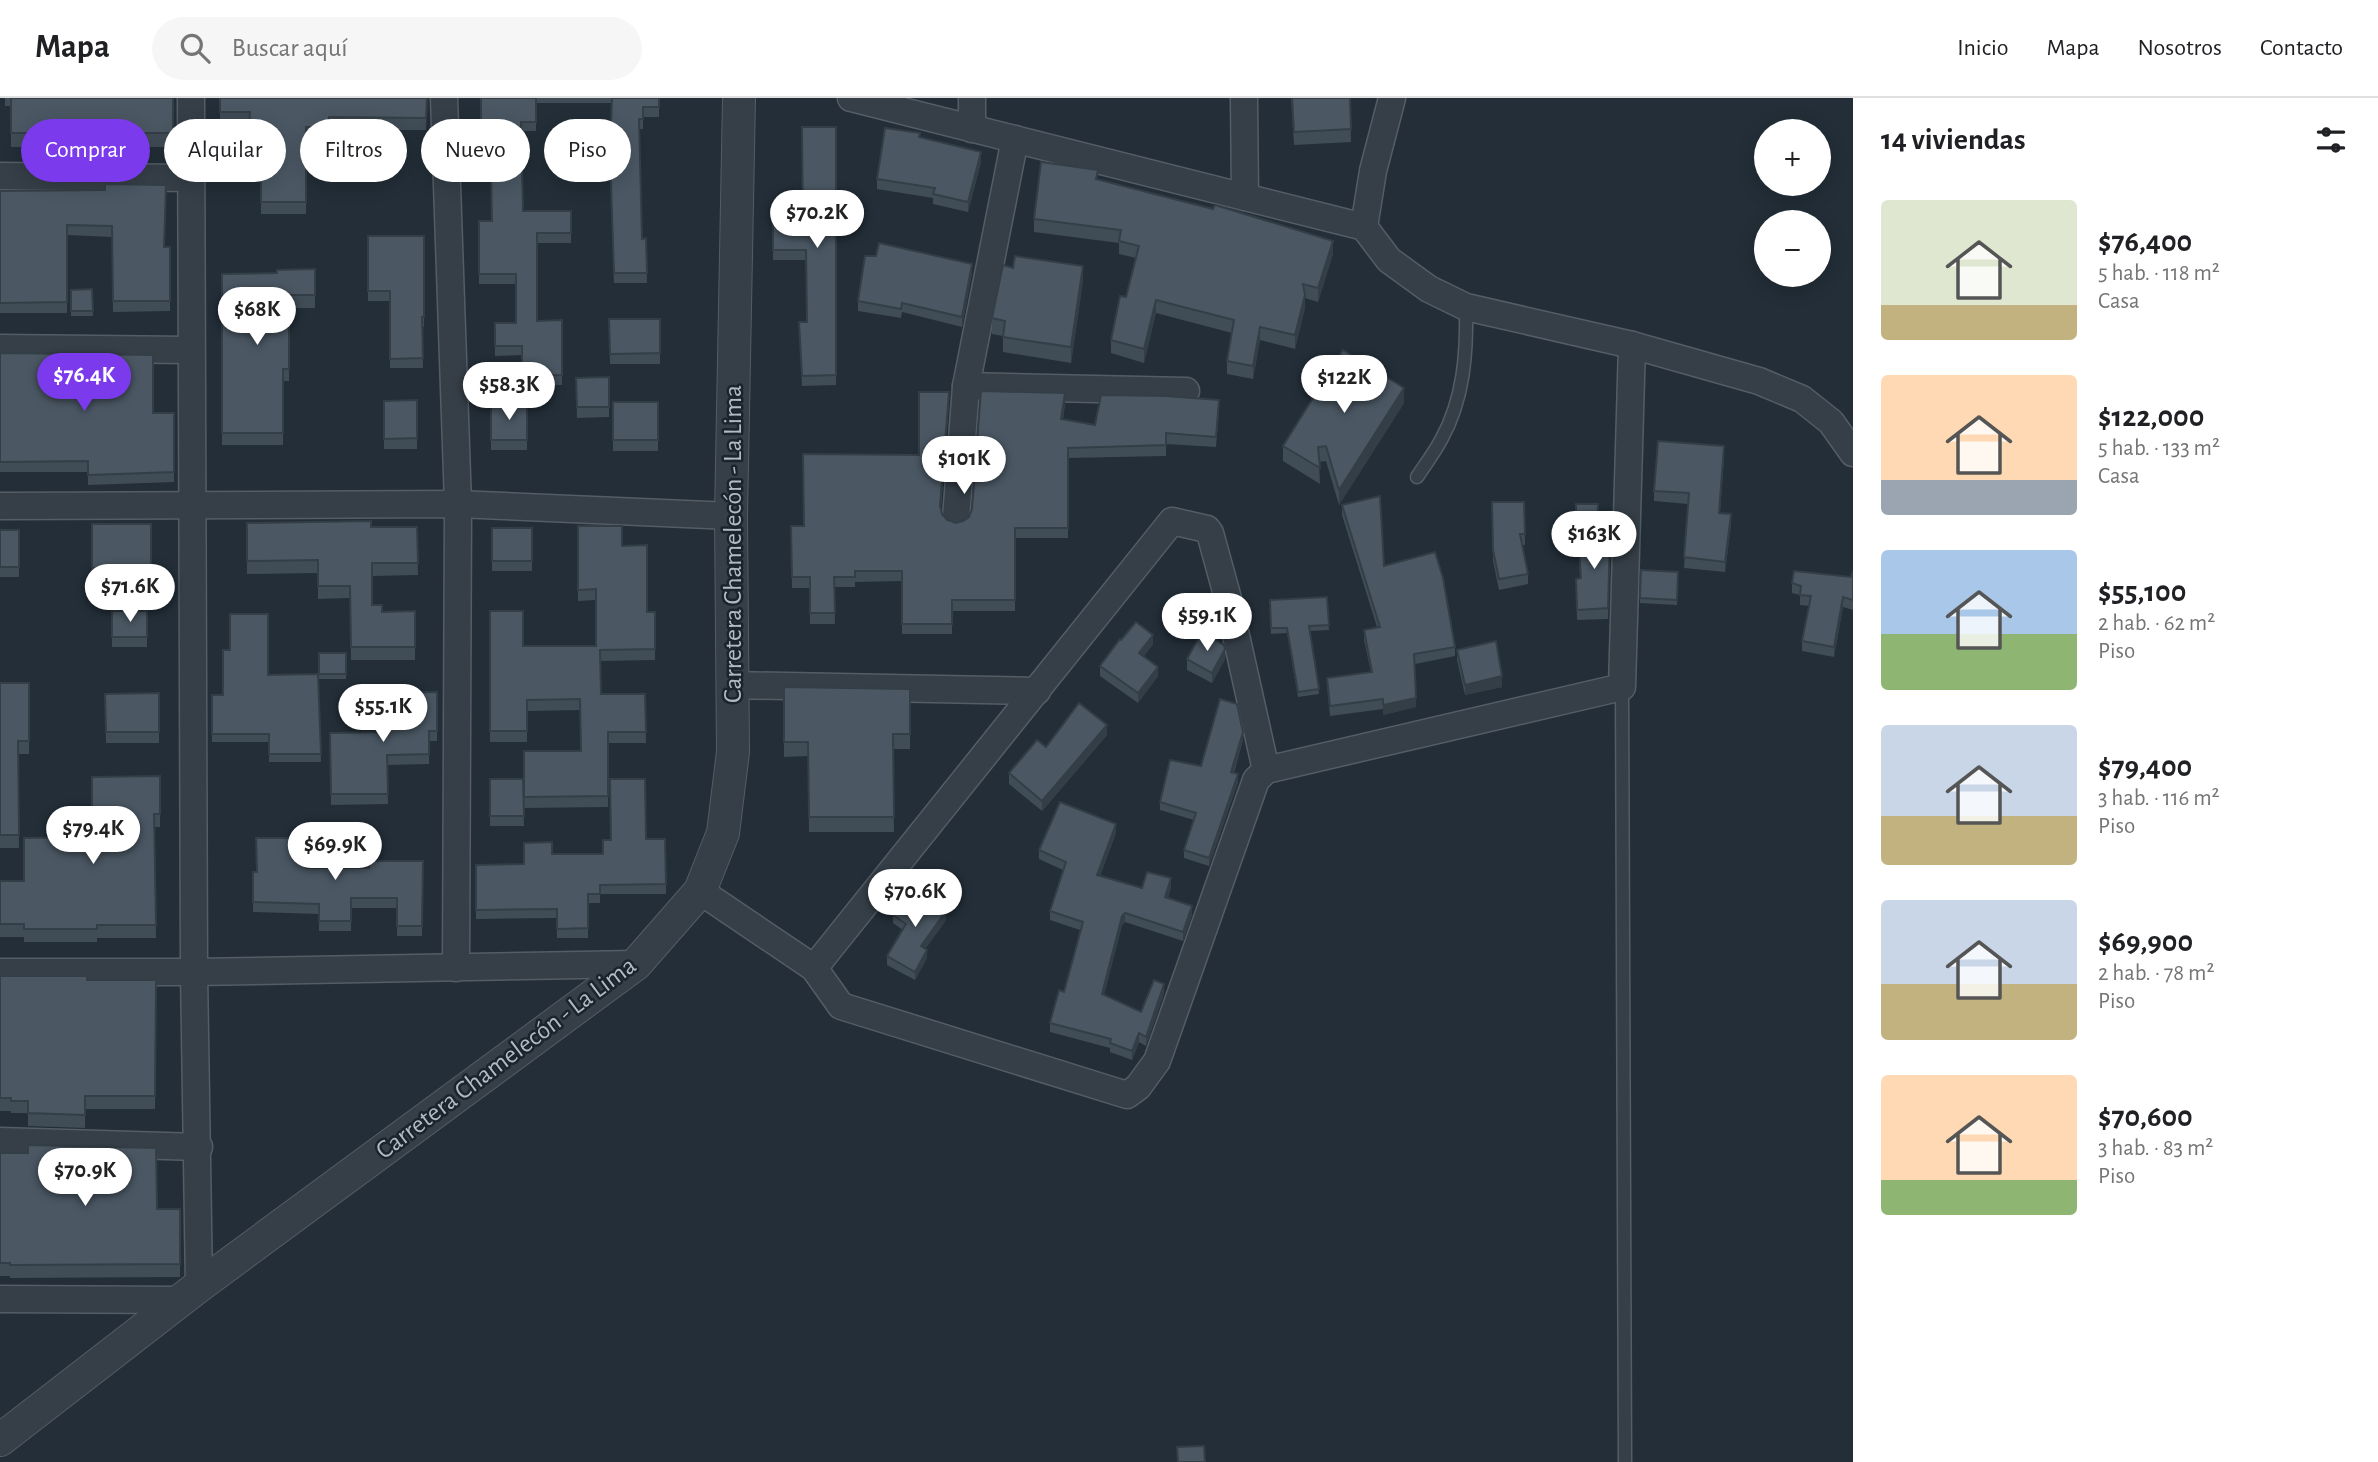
<!DOCTYPE html>
<html lang="es">
<head>
<meta charset="utf-8">
<style>
  :root { --surface:#fff; --page:#f6f6f6; --text:#202124; --muted:#757577; --line:#e0e0e0; --accent:#7c3aed }
  body { margin:0; font-family:"Alegreya Sans",sans-serif; background:var(--page); color:var(--text); height:100vh; display:flex; flex-direction:column; font-size:26px; white-space:nowrap }
  * { box-sizing:border-box; margin:0 }
  p { font-size:23px; color:var(--muted) }
  .icon { flex:none; width:38px; height:38px; fill:none; stroke:currentColor; stroke-width:2; stroke-linecap:round; stroke-linejoin:round }
  .map { position:relative; flex:1; overflow:hidden }
  .side { display:flex; flex-direction:column; background:var(--surface); width:525px }
  .side>* { flex:none }
  .hud { position:absolute; left:21px; top:21px; width:665px; height:63px; display:flex; gap:14px }
  .tools { position:absolute; left:1754px; top:21px; display:grid; gap:14px }
  .tools a { display:grid; place-items:center; width:77px; height:77px; border-radius:50%; background:var(--surface); box-shadow:0 4px 18px #0003; font-size:35px }
  .price { position:absolute; translate:-50% -60px; padding:0 16px; border-radius:24px; background:#fff; color:#222; font-size:23px; line-height:46px; filter:drop-shadow(0 2px 4px #0008) }
  .price::after { content:''; position:absolute; left:50%; top:42px; width:21px; height:16px; margin-left:-10px; background:inherit; clip-path:polygon(0 0,100% 0,50% 100%) }
  .price.on { background:var(--accent); color:#fff }
  ul { padding:0; list-style:none }
  li { display:flex; align-items:center; gap:21px; height:175px; padding:0 28px }
  li span { display:grid; place-items:center; flex:none; width:196px; height:140px; border-radius:7px; color:#555 }
  li>.icon { margin-inline-start:auto }
  span .icon { width:84px; height:84px; fill:#fffc; stroke-width:1 }
  li b { font-size:30px }
  h2 { display:flex; justify-content:space-between; align-items:center; height:84px; padding:0 28px; font-size:30px }
  .pill { padding:0 24px; border-radius:32px; background:var(--surface); box-shadow:0 4px 18px #0003; font-size:24px; line-height:63px }
  .pill.on { background:var(--accent); color:#fff }
  header { display:flex; align-items:center; gap:42px; box-sizing:border-box; height:98px; padding:0 35px; background:var(--surface); border-bottom:2px solid var(--line) }
  header strong { font-size:33px }
  nav { display:flex; gap:38px; margin-inline-start:auto; font-size:24px }
  .search { width:490px; height:63px; background:var(--page); display:flex; align-items:center; gap:18px; box-sizing:border-box; padding:0 24px; border-radius:38px; color:var(--muted); font-size:26px }
  main { display:flex; flex:1; min-height:0 }
  .map>svg:first-child { display:block }
  .lines { fill:none; stroke-linecap:round; stroke-linejoin:round }
  .service-casing { stroke:#545d66; stroke-width:15 }
  .minor-casing { stroke:#545d66; stroke-width:29 }
  .tertiary-casing { stroke:#545d66; stroke-width:34 }
  .service { stroke:#363f48; stroke-width:12 }
  .minor { stroke:#363f48; stroke-width:26 }
  .tertiary { stroke:#363f48; stroke-width:32 }
  .wall { fill:#404c56 }
  .shaded-wall { fill:#343e46 }
  .building { fill:#4b5864; stroke:#343e46; stroke-width:2 }
  .labels { text-anchor:middle; dominant-baseline:central; stroke-width:5; stroke-linejoin:round; paint-order:stroke }
  .street-label { font-size:26px; fill:#b1bac5; stroke:#1b242d }
</style>
</head>
<body>
<header>
<strong>Mapa</strong>
<div class="search"><svg class="icon" aria-label="search" viewBox="0 0 24 24"><circle cx="10" cy="10" r="6"/><path d="M15 15l6 6"/></svg>Buscar aquí</div>
<nav><a>Inicio</a><a>Mapa</a><a>Nosotros</a><a>Contacto</a></nav>
</header>
<main>
<div class="map">
<svg width="1853" height="1364" viewBox="0 0 1853 1364">
  <rect width="100%" height="100%" fill="#232e38"/>
  <g class="lines">
    <g class="service-casing">
      <g id="service">
        <path d="M1417 379C1425 367 1434 355 1441 342 1464 301 1467 255 1466 209"/>
        <polyline points="1622,589 1625,1364"/>
      </g>
    </g>
    <g class="minor-casing">
      <g id="minor">
        <polyline points="191,0 194,874 199,1188"/>
        <polyline points="444,0 458,406 456,870"/>
        <polyline points="851,0 1364,129 1389,162 1429,191 1466,209 1632,247 1759,283 1802,301 1831,324 1853,355"/>
        <polyline points="972,0 972,31"/>
        <polyline points="1244,0 1245,99"/>
        <polyline points="0,78 190,80"/>
        <polyline points="1364,129 1373,73 1392,0"/>
        <polyline points="0,250 191,252"/>
        <polyline points="966,288 1186,293"/>
        <polyline points="0,408 458,406 731,418"/>
        <polyline points="956,420 966,288 1015,41"/>
        <polyline points="732,587 1037,593"/>
        <polyline points="700,793 814,870 841,908 1127,997 1138,989 1157,963 1256,682 1266,672 1622,589 1632,247"/>
        <polyline points="814,870 1172,423 1207,431 1210,435 1227,497 1266,672"/>
        <polyline points="0,874 194,874 636,866"/>
        <polyline points="0,1043 199,1049"/>
        <polyline points="0,1201 182,1202"/>
      </g>
    </g>
    <g class="tertiary-casing">
      <polyline id="tertiary" points="0,1342 199,1188 636,866 700,793 723,735 733,654 731,418 739,0"/>
    </g>
    <use href="#service" class="service"/>
    <use href="#minor" class="minor"/>
    <use href="#tertiary" class="tertiary"/>
  </g>
  <g class="wall">
    <polygon points="5,0 173,0 173,49 11,49 11,8 5,8"/>
    <polygon points="220,0 427,0 426,32 329,32 329,41 306,41 306,116 261,116 261,40 249,40 250,26 220,26"/>
    <polygon points="481,0 659,0 659,19 643,19 643,31 639,31 642,141 646,140 647,185 614,185 610,66 612,5 536,5 536,33 521,33 523,113 571,113 571,145 537,145 537,223 562,222 562,287 522,288 522,257 495,258 495,225 516,225 516,186 479,186 479,123 492,123 490,33 481,33"/>
    <polygon points="1291,0 1350,0 1351,44 1294,47"/>
    <polygon points="836,29 836,287 802,288 799,224 806,224 806,162 773,162 773,127 803,127"/>
    <polygon points="920,40 981,64 968,114 933,106 933,100 877,91 877,81"/>
    <polygon points="1098,81 1333,156 1318,204 1305,200 1305,210 1295,251 1260,242 1253,281 1227,276 1227,263 1232,235 1156,215 1144,265 1111,255 1111,242 1126,199 1136,160 1119,156 1119,145 1034,134 1034,121"/>
    <polygon points="105,92 164,149 170,149 170,213 113,214 112,139 67,137 67,215 0,215 0,93"/>
    <polygon points="368,138 424,138 424,229 422,229 423,270 390,270 390,203 368,203"/>
    <polygon points="315,171 315,210 289,210 289,283 283,283 283,347 222,347 222,176 277,175"/>
    <polygon points="972,175 962,229 902,214 901,220 858,213 858,203"/>
    <polygon points="1083,183 1071,265 1003,254 1003,238 992,236 992,220"/>
    <polygon points="92,191 93,218 71,218 71,192"/>
    <polygon points="609,221 660,221 660,266 610,266"/>
    <polygon points="0,255 153,315 174,315 174,384 88,387 88,374 0,374"/>
    <polygon points="609,279 609,319 577,320 576,280"/>
    <polygon points="417,302 417,351 384,351 384,303"/>
    <rect x="613" y="304" width="45" height="49"/>
    <polygon points="949,304 941,411 942,416 947,422 956,425 963,423 969,419 1065,306 1063,322 1095,327 1219,313 1216,349 1166,346 1166,358 1068,360 1068,440 1015,440 1015,513 952,513 952,536 902,536 902,483 855,484 855,489 834,489 835,526 810,526 810,490 792,490 791,428 804,428 919,357"/>
    <polygon points="1404,305 1339,407 1326,363 1319,364 1320,386 1283,363 1283,348"/>
    <rect x="491" y="307" width="36" height="45"/>
    <polygon points="1724,359 1720,415 1731,427 1725,474 1684,470 1688,406 1654,403 1654,393"/>
    <polygon points="1492,404 1524,404 1525,447 1522,447 1528,476 1528,486 1499,492 1493,463"/>
    <polygon points="1576,406 1597,434 1610,433 1608,521 1577,522 1576,481 1580,480 1578,439 1576,439"/>
    <polygon points="1342,407 1384,468 1455,549 1455,558 1415,566 1416,609 1383,617 1383,611 1330,618 1327,589 1327,580 1371,574 1364,542 1364,532 1377,529 1342,417"/>
    <polygon points="247,425 371,429 417,429 418,477 372,478 372,507 382,514 415,513 415,562 351,562 350,500 318,501 318,475 247,476"/>
    <rect x="92" y="426" width="59" height="54"/>
    <polygon points="578,428 622,448 647,514 655,514 655,562 600,563 601,596 645,596 646,645 608,645 608,709 524,710 524,653 581,653 580,612 527,613 527,644 490,644 490,513 523,548 596,548 596,502 578,503"/>
    <rect x="492" y="430" width="40" height="43"/>
    <rect x="0" y="432" width="19" height="47"/>
    <polygon points="1641,472 1678,474 1677,507 1640,505"/>
    <polygon points="1853,473 1853,512 1843,509 1834,559 1802,553 1802,543 1809,508 1800,507 1800,497 1792,495 1792,485 1851,479"/>
    <polygon points="1327,499 1329,532 1310,533 1319,596 1298,599 1287,535 1271,536 1270,502"/>
    <rect x="112" y="513" width="35" height="36"/>
    <polygon points="1121,542 1153,546 1144,558 1158,578 1138,605 1100,578 1100,568"/>
    <polygon points="1457,552 1502,589 1465,597 1457,562"/>
    <rect x="319" y="555" width="27" height="26"/>
    <polygon points="1187,561 1225,561 1212,585 1187,572"/>
    <polygon points="318,576 321,664 269,664 269,644 212,644 212,597 223,597 268,577"/>
    <polygon points="0,585 29,585 29,656 18,656 19,750 0,750"/>
    <polygon points="784,589 910,591 910,651 893,651 894,734 809,734 808,658 784,659"/>
    <polygon points="437,594 437,643 429,643 429,666 387,667 388,706 331,707 330,635 386,634"/>
    <polygon points="159,595 159,645 106,645 105,596"/>
    <polygon points="1107,637 1042,713 1009,686 1009,675 1046,649"/>
    <polygon points="1243,642 1234,675 1238,684 1209,768 1184,760 1184,752 1194,722 1160,712 1160,704 1201,668"/>
    <polygon points="160,678 160,729 154,729 156,840 97,840 97,844 24,844 24,839 0,839 0,783 24,783 92,739"/>
    <polygon points="490,681 523,681 524,728 490,728"/>
    <polygon points="1116,735 1100,778 1142,790 1171,789 1168,800 1192,817 1183,843 1125,824 1122,827 1104,897 1141,914 1164,895 1146,948 1139,944 1132,962 1110,954 1110,950 1050,934 1050,925 1064,894 1080,832 1050,822 1050,813 1063,772 1039,761 1039,752"/>
    <polygon points="646,741 665,741 666,796 600,796 600,805 588,805 588,840 557,840 557,820 476,821 476,767 524,766 552,756 603,756"/>
    <polygon points="423,763 422,838 397,838 397,810 351,810 351,833 319,833 319,816 253,814 253,774 306,770 369,770"/>
    <polygon points="893,817 946,822 925,851 927,860 915,882 887,867 887,858 903,832 893,825"/>
    <polygon points="0,878 87,882 156,882 155,1011 85,1011 85,1030 28,1028 28,1015 11,1015 11,1013 0,1013"/>
    <polygon points="0,1055 157,1111 180,1111 180,1179 10,1180 10,1178 0,1178"/>
  </g>
  <g class="shaded-wall">
    <polygon points="981,54 981,64 968,114 968,104"/>
    <polygon points="1333,143 1333,156 1318,204 1318,190"/>
    <polygon points="972,166 972,175 962,229 962,219"/>
    <polygon points="1083,168 1083,183 1071,265 1071,249"/>
    <polygon points="1305,197 1305,210 1295,251 1295,237"/>
    <polygon points="1156,202 1156,215 1144,265 1144,251"/>
    <polygon points="1260,229 1260,242 1253,281 1253,268"/>
    <polygon points="1404,290 1404,305 1339,407 1339,392"/>
    <polygon points="949,294 949,304 940,419 940,408"/>
    <polygon points="1065,295 1065,306 1061,332 1061,321"/>
    <polygon points="1731,416 1731,427 1725,474 1725,464"/>
    <polygon points="1843,499 1843,509 1834,559 1834,549"/>
    <polygon points="1153,537 1153,546 1139,565 1139,555"/>
    <polygon points="1225,551 1225,561 1212,585 1212,575"/>
    <polygon points="1158,569 1158,578 1138,605 1138,595"/>
    <polygon points="1502,578 1502,589 1465,597 1465,587"/>
    <polygon points="1416,600 1416,609 1383,617 1383,607"/>
    <polygon points="1107,627 1107,637 1042,713 1042,703"/>
    <polygon points="1243,634 1243,642 1231,682 1231,674"/>
    <polygon points="1238,676 1238,684 1209,768 1209,760"/>
    <polygon points="1116,726 1116,735 1097,786 1097,777"/>
    <polygon points="1171,780 1171,789 1165,808 1165,799"/>
    <polygon points="1192,808 1192,817 1183,843 1183,834"/>
    <polygon points="946,813 946,822 921,857 921,848"/>
    <polygon points="1125,815 1125,824 1122,827 1102,905 1102,896 1122,818"/>
    <polygon points="927,852 927,860 915,882 915,874"/>
    <polygon points="1164,886 1164,895 1146,948 1146,939"/>
    <polygon points="1139,935 1139,944 1132,962 1132,953"/>
  </g>
  <g class="building">
    <rect x="11" y="0" width="162" height="35"/>
    <polygon points="220,0 427,0 426,20 329,19 329,29 306,29 306,104 261,104 261,28 249,28 250,14 220,14"/>
    <polygon points="481,0 536,0 536,24 521,24 523,113 571,113 571,135 537,135 537,223 562,222 562,277 522,278 522,248 495,248 495,225 516,225 516,176 479,176 479,123 492,123 490,24 481,24"/>
    <polygon points="612,0 659,0 659,9 643,9 643,21 639,21 642,141 646,140 647,175 614,175 610,56"/>
    <polygon points="1292,0 1350,0 1351,31 1294,34"/>
    <polygon points="802,29 836,29 836,277 802,278 799,224 807,224 806,152 773,152 773,127 803,127"/>
    <polygon points="885,30 920,35 919,39 981,54 968,104 933,96 935,90 877,81"/>
    <polygon points="1041,64 1098,72 1096,81 1213,111 1215,107 1333,143 1318,190 1303,186 1305,197 1295,237 1260,229 1253,268 1227,263 1234,222 1156,202 1144,251 1111,242 1120,198 1126,199 1139,148 1119,143 1121,132 1034,121"/>
    <polygon points="105,86 166,87 164,149 170,149 170,203 113,203 112,128 67,127 67,204 0,205 0,93 105,92"/>
    <polygon points="368,138 424,138 424,219 422,219 423,260 390,261 390,193 368,193"/>
    <polygon points="879,145 972,166 962,219 902,205 901,211 858,203 865,158 876,158"/>
    <polygon points="1015,158 1083,168 1071,249 1003,239 1005,223 992,220 1003,167 1013,170"/>
    <polygon points="315,171 315,197 289,197 289,271 283,271 283,335 222,335 222,176 277,175 277,172"/>
    <polygon points="92,191 93,213 71,213 71,192"/>
    <polygon points="609,221 660,221 660,255 610,256"/>
    <polygon points="1343,252 1404,290 1339,392 1326,348 1318,349 1320,370 1283,348"/>
    <polygon points="0,255 153,257 153,315 174,315 174,374 88,377 88,363 0,364"/>
    <polygon points="609,279 609,309 577,309 576,280"/>
    <polygon points="981,293 1065,295 1061,321 1095,327 1101,297 1165,298 1219,302 1216,339 1166,335 1166,347 1068,350 1068,430 1015,430 1015,502 952,502 952,526 902,526 902,473 855,473 855,479 834,479 835,515 810,515 810,479 792,479 791,428 804,428 803,356 919,357 919,294 949,294 940,408 942,416 947,422 956,425 963,423 969,419 972,411"/>
    <polygon points="417,302 417,340 384,341 384,303"/>
    <rect x="613" y="304" width="45" height="38"/>
    <rect x="491" y="307" width="36" height="35"/>
    <polygon points="1658,343 1724,348 1719,415 1731,416 1725,464 1684,459 1689,395 1654,393"/>
    <polygon points="1380,398 1384,468 1435,454 1443,480 1455,549 1414,556 1416,600 1383,607 1383,601 1330,608 1327,580 1372,574 1364,532 1380,529 1342,407"/>
    <polygon points="1492,404 1524,404 1525,436 1520,436 1528,476 1499,481 1493,452"/>
    <polygon points="1576,406 1598,406 1597,434 1576,434"/>
    <polygon points="371,423 371,429 417,429 418,465 372,465 372,507 382,507 382,514 415,513 415,549 351,549 350,488 318,488 318,462 247,463 247,425"/>
    <rect x="92" y="426" width="59" height="44"/>
    <polygon points="578,428 622,428 622,448 647,447 647,514 655,514 655,551 600,552 601,596 645,596 646,634 608,634 608,698 524,699 524,653 581,653 580,601 527,602 527,633 490,633 490,513 523,513 523,548 596,548 596,491 578,492"/>
    <rect x="492" y="430" width="40" height="33"/>
    <rect x="0" y="432" width="19" height="37"/>
    <polygon points="1610,433 1608,510 1577,512 1576,481 1581,480 1578,435"/>
    <polygon points="1641,472 1678,474 1677,502 1640,500"/>
    <polygon points="1794,473 1851,479 1853,473 1853,502 1843,499 1834,549 1802,543 1811,498 1800,497 1801,488 1792,485"/>
    <polygon points="1327,499 1329,527 1309,528 1319,591 1298,594 1287,530 1271,530 1270,502"/>
    <rect x="112" y="513" width="35" height="26"/>
    <polygon points="230,516 268,516 268,577 318,576 321,656 269,656 269,636 212,636 212,597 223,597 223,552 230,552"/>
    <polygon points="1136,524 1153,537 1139,555 1158,569 1138,595 1100,568 1120,541 1121,542"/>
    <polygon points="1202,534 1224,547 1225,551 1212,575 1187,561"/>
    <polygon points="1496,543 1502,578 1465,587 1457,552"/>
    <rect x="319" y="555" width="27" height="21"/>
    <polygon points="0,585 29,585 29,643 18,643 19,737 0,737"/>
    <polygon points="784,589 910,591 910,636 893,636 894,719 809,719 808,644 784,644"/>
    <polygon points="437,594 437,633 429,633 429,656 387,657 388,696 331,696 330,635 386,634 385,595"/>
    <polygon points="159,595 159,634 106,634 105,596"/>
    <polygon points="1220,601 1237,606 1243,634 1231,674 1238,676 1209,760 1184,752 1196,715 1160,704 1170,662 1201,668"/>
    <polygon points="1079,605 1107,627 1042,703 1009,675 1037,642 1046,649"/>
    <polygon points="160,678 160,716 154,716 156,827 97,827 97,831 24,831 24,826 0,826 0,783 24,783 24,740 92,739 92,679"/>
    <polygon points="490,681 523,681 524,718 490,718"/>
    <polygon points="610,681 645,681 646,741 665,741 666,786 600,787 600,796 588,796 588,830 557,831 557,811 476,812 476,767 524,766 524,745 552,744 552,756 603,756 603,742 611,742"/>
    <polygon points="1060,704 1116,726 1097,777 1142,790 1147,774 1171,780 1165,799 1192,808 1183,834 1125,815 1122,818 1102,896 1141,914 1154,882 1164,886 1146,939 1139,935 1132,953 1110,945 1111,941 1050,925 1059,892 1064,894 1083,824 1050,813 1066,764 1039,752"/>
    <polygon points="256,740 306,740 306,770 369,770 369,763 423,763 422,828 397,828 397,800 351,800 351,823 319,823 319,806 253,804 253,774 257,774"/>
    <polygon points="912,790 946,813 921,848 927,852 915,874 887,858 906,826 893,817"/>
    <polygon points="0,878 87,878 87,882 156,882 155,998 85,998 85,1017 28,1015 28,1003 11,1003 11,1000 0,1000"/>
    <polygon points="28,1047 156,1050 157,1111 180,1111 180,1166 10,1167 10,1165 0,1165 0,1055 28,1055"/>
    <polygon points="1204,1348 1205,1364 1178,1364 1177,1349"/>
  </g>
  <g class="labels">
    <g class="street-label">
      <text transform="translate(733 446) rotate(-90)">Carretera Chamelecón - La Lima</text>
      <text transform="translate(506 960) rotate(-37)">Carretera Chamelecón - La Lima</text>
    </g>
  </g>
</svg>
<div class="tools">
<a>+</a>
<a>−</a>
</div>
<b class="price" style="left:817px;top:152px">$70.2K</b>
<b class="price" style="left:257px;top:249px">$68K</b>
<b class="price on" style="left:84px;top:315px">$76.4K</b>
<b class="price" style="left:1344px;top:317px">$122K</b>
<b class="price" style="left:509px;top:324px">$58.3K</b>
<b class="price" style="left:964px;top:398px">$101K</b>
<b class="price" style="left:1594px;top:473px">$163K</b>
<b class="price" style="left:130px;top:526px">$71.6K</b>
<b class="price" style="left:1207px;top:555px">$59.1K</b>
<b class="price" style="left:383px;top:646px">$55.1K</b>
<b class="price" style="left:93px;top:768px">$79.4K</b>
<b class="price" style="left:335px;top:784px">$69.9K</b>
<b class="price" style="left:915px;top:831px">$70.6K</b>
<b class="price" style="left:85px;top:1110px">$70.9K</b>
<div class="hud">
<a class="pill on">Comprar</a>
<a class="pill">Alquilar</a>
<a class="pill">Filtros</a>
<a class="pill">Nuevo</a>
<a class="pill">Piso</a>
</div>
</div>
<section class="side">
<h2>14 viviendas<svg class="icon" aria-label="filters" viewBox="0 0 24 24"><path d="M4 7h16M4 17h16"/><circle cx="9" cy="7" r="2"/><circle cx="15" cy="17" r="2"/></svg></h2>
<ul>
<li><span style="background:linear-gradient(#dfe7d0 75%,#c2b280 0)"><svg class="icon" aria-label="home" viewBox="0 0 24 24"><path d="M3 11l9-7 9 7M6 9v11h12V9"/></svg></span><div><b>$76,400</b><p>5 hab. · 118 m²</p><p>Casa</p></div></li>
<li><span style="background:linear-gradient(#ffd9b3 75%,#9aa5b1 0)"><svg class="icon" aria-label="home" viewBox="0 0 24 24"><path d="M3 11l9-7 9 7M6 9v11h12V9"/></svg></span><div><b>$122,000</b><p>5 hab. · 133 m²</p><p>Casa</p></div></li>
<li><span style="background:linear-gradient(#a9c7e8 60%,#8fb573 0)"><svg class="icon" aria-label="home" viewBox="0 0 24 24"><path d="M3 11l9-7 9 7M6 9v11h12V9"/></svg></span><div><b>$55,100</b><p>2 hab. · 62 m²</p><p>Piso</p></div></li>
<li><span style="background:linear-gradient(#c9d6e8 65%,#c2b280 0)"><svg class="icon" aria-label="home" viewBox="0 0 24 24"><path d="M3 11l9-7 9 7M6 9v11h12V9"/></svg></span><div><b>$79,400</b><p>3 hab. · 116 m²</p><p>Piso</p></div></li>
<li><span style="background:linear-gradient(#c9d6e8 60%,#c2b280 0)"><svg class="icon" aria-label="home" viewBox="0 0 24 24"><path d="M3 11l9-7 9 7M6 9v11h12V9"/></svg></span><div><b>$69,900</b><p>2 hab. · 78 m²</p><p>Piso</p></div></li>
<li><span style="background:linear-gradient(#ffd9b3 75%,#8fb573 0)"><svg class="icon" aria-label="home" viewBox="0 0 24 24"><path d="M3 11l9-7 9 7M6 9v11h12V9"/></svg></span><div><b>$70,600</b><p>3 hab. · 83 m²</p><p>Piso</p></div></li>
</ul>
</section>
</main>
</body>
</html>
